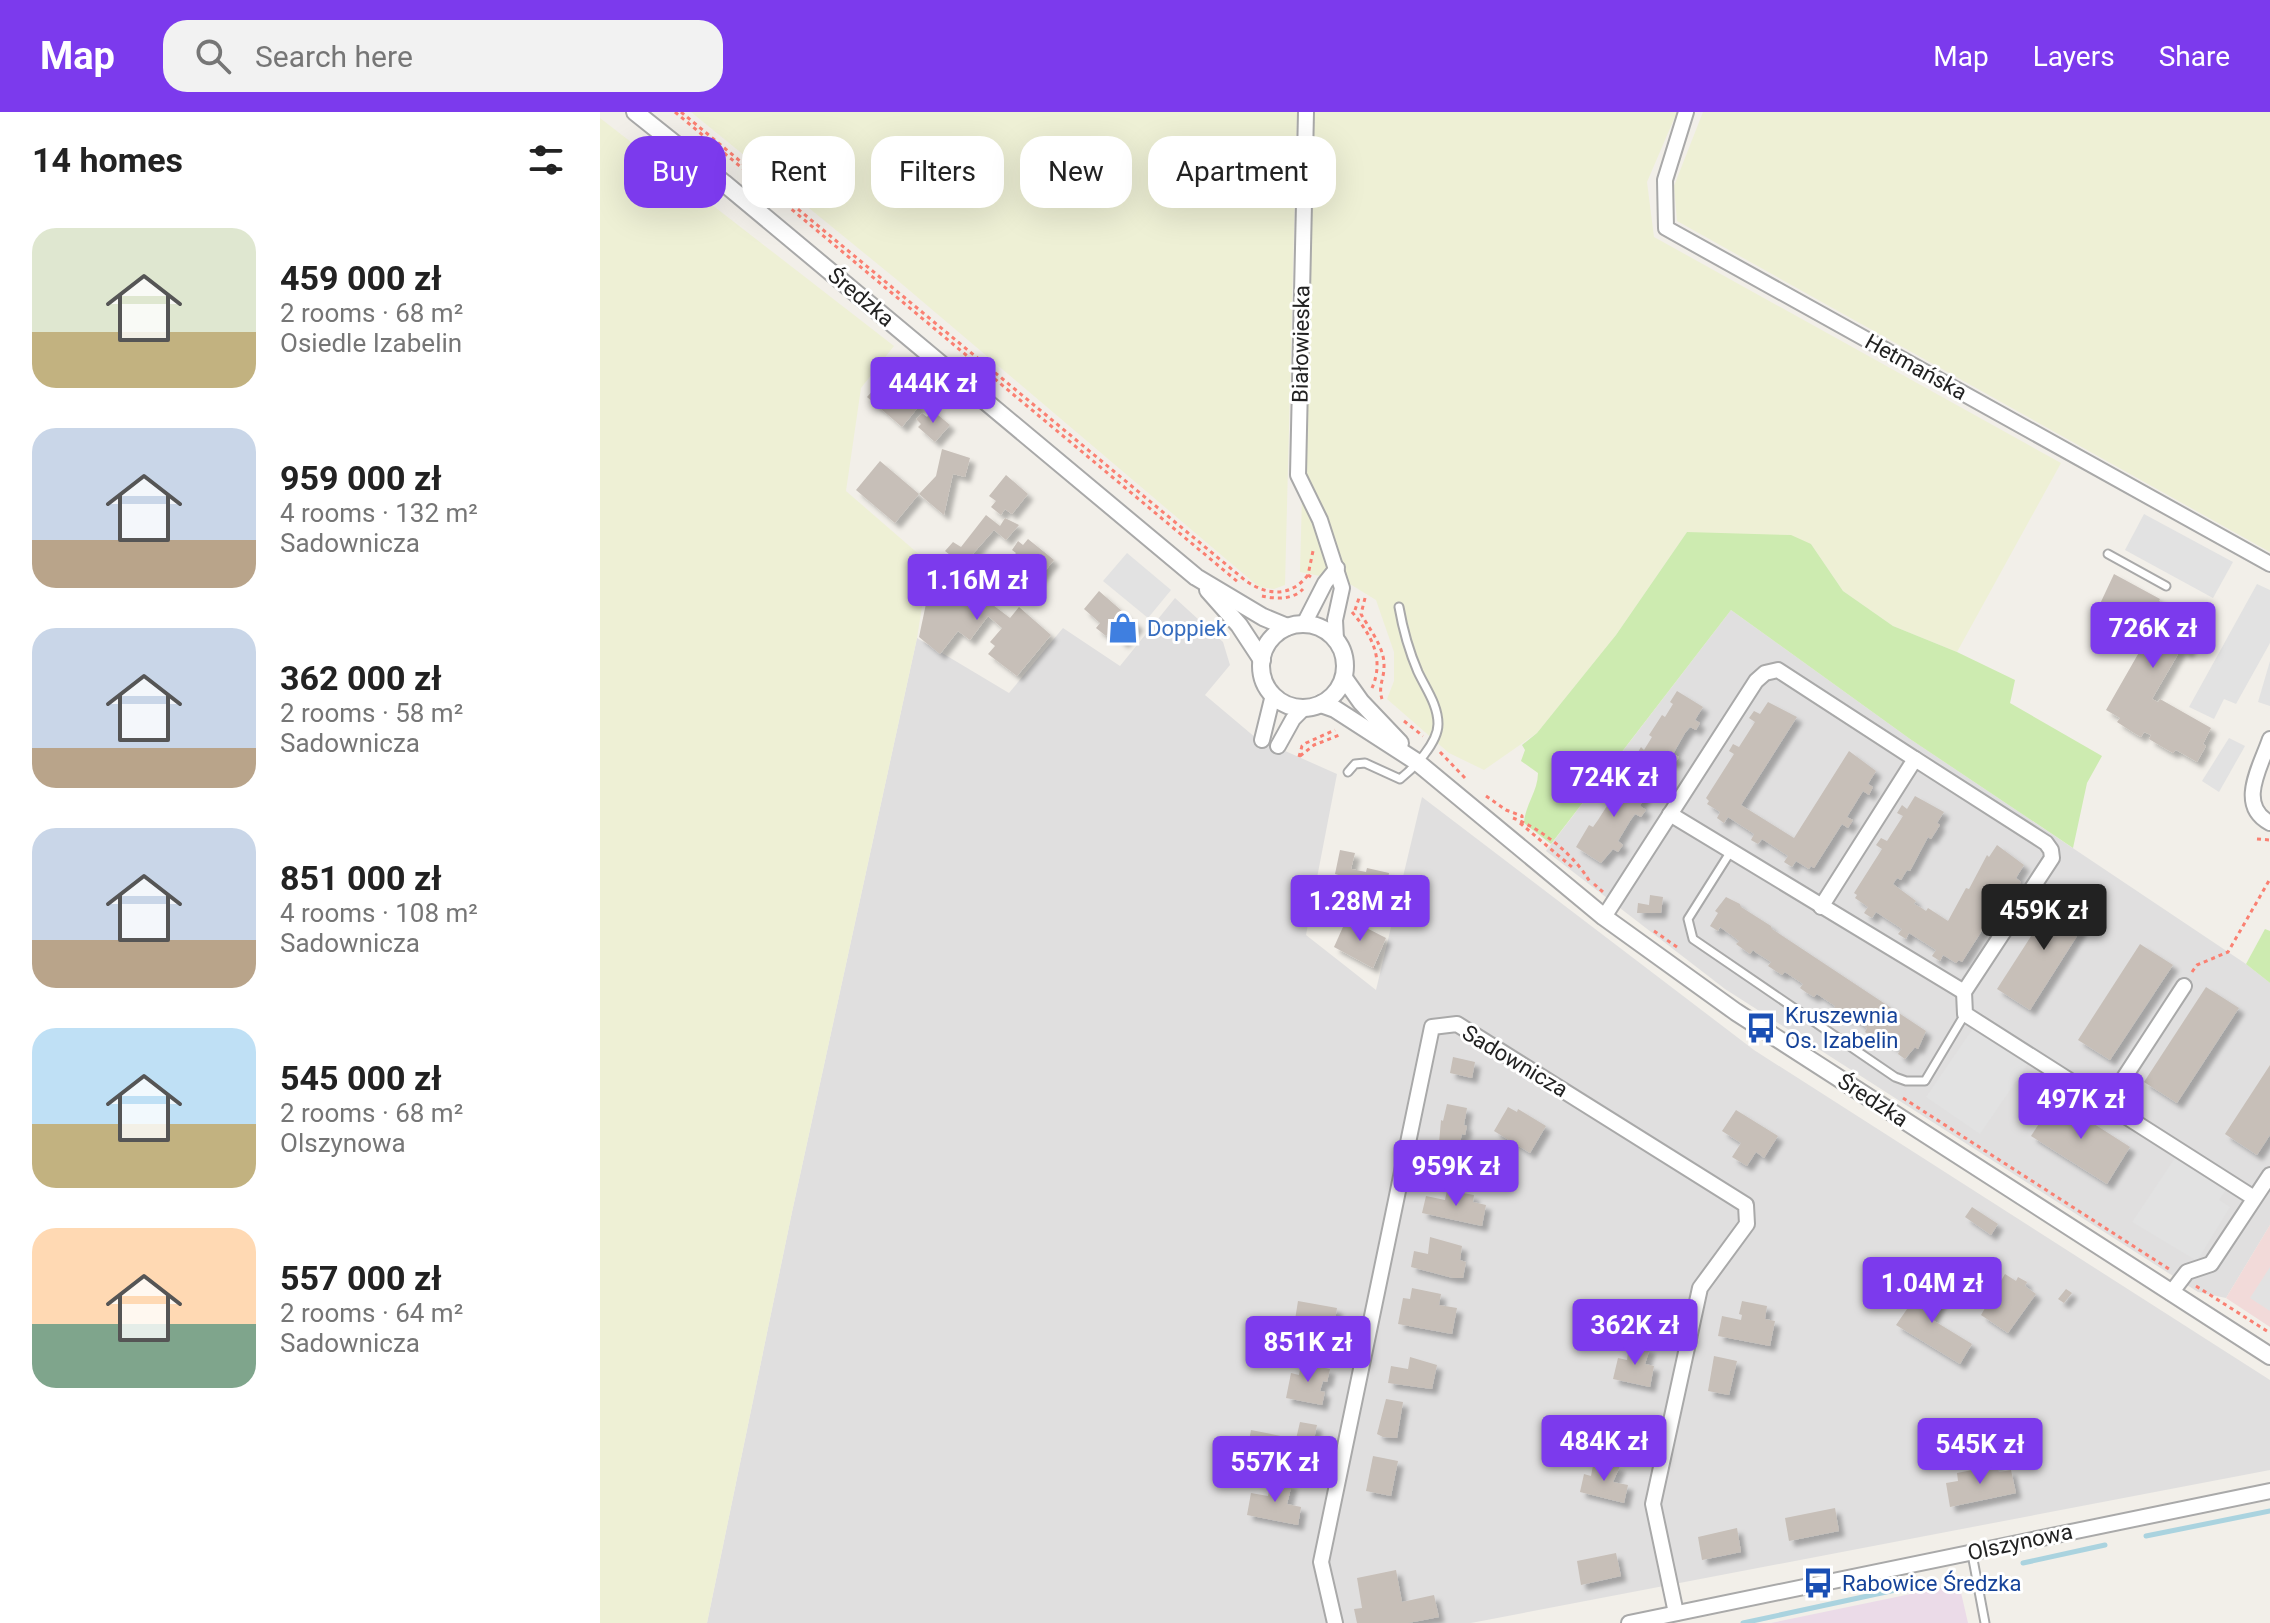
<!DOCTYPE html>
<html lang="en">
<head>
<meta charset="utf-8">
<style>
  :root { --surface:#fff; --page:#f2f2f2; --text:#222; --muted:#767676; --accent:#7c3aed }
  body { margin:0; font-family:Roboto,sans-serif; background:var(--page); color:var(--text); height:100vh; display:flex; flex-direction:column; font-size:30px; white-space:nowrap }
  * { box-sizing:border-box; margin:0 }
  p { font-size:26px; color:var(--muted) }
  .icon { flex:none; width:44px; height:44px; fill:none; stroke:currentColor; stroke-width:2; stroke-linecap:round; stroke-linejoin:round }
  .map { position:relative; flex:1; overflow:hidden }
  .side { display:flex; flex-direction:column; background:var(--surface); width:600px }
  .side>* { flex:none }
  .hud { position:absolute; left:24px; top:24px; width:760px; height:72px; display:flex; gap:16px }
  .price { position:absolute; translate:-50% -68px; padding:0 18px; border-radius:8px; background:var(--accent); color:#fff; font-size:26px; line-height:52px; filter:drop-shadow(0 2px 4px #0008) }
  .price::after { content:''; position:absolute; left:50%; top:48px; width:24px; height:18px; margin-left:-12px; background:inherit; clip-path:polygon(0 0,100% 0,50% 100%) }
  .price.current { background:#222; color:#fff }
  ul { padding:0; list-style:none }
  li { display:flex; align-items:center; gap:24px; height:200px; padding:0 32px }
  li span { display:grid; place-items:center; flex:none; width:224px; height:160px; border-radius:24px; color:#555 }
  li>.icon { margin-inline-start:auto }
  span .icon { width:96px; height:96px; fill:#fffc; stroke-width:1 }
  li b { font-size:34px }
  h2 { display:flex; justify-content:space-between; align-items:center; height:96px; padding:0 32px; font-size:34px }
  .chip { padding:0 28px; border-radius:24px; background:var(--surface); box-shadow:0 8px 32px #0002; font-size:28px; line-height:72px }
  .chip.current { background:var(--accent); color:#fff }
  header { display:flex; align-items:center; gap:48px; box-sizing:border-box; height:112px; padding:0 40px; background:var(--accent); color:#fff }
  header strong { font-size:38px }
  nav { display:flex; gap:44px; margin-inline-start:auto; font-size:28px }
  .search { width:560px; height:72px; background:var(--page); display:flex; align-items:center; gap:20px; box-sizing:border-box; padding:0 28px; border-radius:24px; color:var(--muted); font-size:30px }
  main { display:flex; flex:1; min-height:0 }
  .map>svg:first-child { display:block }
  .residential { fill:#e0dfdf }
  .commercial { fill:#f2dad9 }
  .industrial { fill:#ebdbe8 }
  .farmland { fill:#eef0d5 }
  .grass { fill:#cdebb0 }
  .parking { fill:#e2e2e2 }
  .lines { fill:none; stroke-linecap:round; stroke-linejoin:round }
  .stream { stroke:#aad3df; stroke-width:5 }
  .building { fill:#c7bfb8; filter:url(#shadow) }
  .service-casing { stroke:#a9a9a9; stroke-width:11 }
  .minor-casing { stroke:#a9a9a9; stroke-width:18 }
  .tertiary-casing { stroke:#a9a9a9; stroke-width:20 }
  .path { stroke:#fa8072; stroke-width:3; stroke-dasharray:4 4; stroke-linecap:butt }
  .service { stroke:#fff; stroke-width:7 }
  .minor { stroke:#fff; stroke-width:14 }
  .tertiary { stroke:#fff; stroke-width:16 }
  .labels { text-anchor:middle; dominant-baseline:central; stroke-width:6; stroke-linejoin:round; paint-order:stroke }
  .street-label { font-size:22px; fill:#222; stroke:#fff }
  .shop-label { font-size:22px; fill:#366cbe; stroke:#fff; text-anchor:start }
  .transit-label { font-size:22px; fill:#164399; stroke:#fff; text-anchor:start }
</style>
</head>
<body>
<header>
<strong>Map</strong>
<div class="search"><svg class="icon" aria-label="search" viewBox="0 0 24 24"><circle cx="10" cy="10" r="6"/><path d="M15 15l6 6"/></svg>Search here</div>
<nav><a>Map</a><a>Layers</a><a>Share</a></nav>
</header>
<main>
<section class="side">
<h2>14 homes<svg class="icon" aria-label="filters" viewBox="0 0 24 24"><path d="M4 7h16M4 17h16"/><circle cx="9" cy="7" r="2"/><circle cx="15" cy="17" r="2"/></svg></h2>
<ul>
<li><span style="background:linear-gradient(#dfe7d0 65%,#c2b280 0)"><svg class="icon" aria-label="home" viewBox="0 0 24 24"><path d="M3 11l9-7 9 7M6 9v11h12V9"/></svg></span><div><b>459 000 zł</b><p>2 rooms · 68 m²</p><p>Osiedle Izabelin</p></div></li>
<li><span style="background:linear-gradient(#c9d6e8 70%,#b9a48a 0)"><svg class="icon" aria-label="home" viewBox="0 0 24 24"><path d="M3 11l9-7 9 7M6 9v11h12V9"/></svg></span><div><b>959 000 zł</b><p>4 rooms · 132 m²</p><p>Sadownicza</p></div></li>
<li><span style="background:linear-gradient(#c9d6e8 75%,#b9a48a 0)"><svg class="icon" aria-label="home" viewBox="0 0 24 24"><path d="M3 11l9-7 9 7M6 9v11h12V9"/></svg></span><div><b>362 000 zł</b><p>2 rooms · 58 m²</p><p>Sadownicza</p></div></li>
<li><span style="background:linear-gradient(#c9d6e8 70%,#b9a48a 0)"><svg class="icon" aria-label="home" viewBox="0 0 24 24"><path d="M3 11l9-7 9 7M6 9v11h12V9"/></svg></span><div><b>851 000 zł</b><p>4 rooms · 108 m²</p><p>Sadownicza</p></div></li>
<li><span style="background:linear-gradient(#bfe0f5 60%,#c2b280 0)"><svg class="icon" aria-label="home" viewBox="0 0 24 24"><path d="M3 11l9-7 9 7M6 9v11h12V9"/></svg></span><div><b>545 000 zł</b><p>2 rooms · 68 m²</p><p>Olszynowa</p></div></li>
<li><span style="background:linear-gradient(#ffd9b3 60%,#7fa58c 0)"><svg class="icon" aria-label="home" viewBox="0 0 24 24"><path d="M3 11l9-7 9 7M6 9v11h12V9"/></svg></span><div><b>557 000 zł</b><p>2 rooms · 64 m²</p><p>Sadownicza</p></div></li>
</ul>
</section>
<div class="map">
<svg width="1670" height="1511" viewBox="0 0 1670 1511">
  <defs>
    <filter id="shadow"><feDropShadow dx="5.5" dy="5.5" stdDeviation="2" flood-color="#0004"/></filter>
  </defs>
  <rect width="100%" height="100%" fill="#f2efe9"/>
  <g class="residential">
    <polygon points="575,486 623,530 630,553 605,583 656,626 737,662 706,823 776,878 822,685 1154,938 1670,1268 1670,1358 871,1511 107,1511 192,1100 317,526 409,581 463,516 520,554"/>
    <polygon points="1131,498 1310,627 1646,852 1670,871 1670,1113 1626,1186 1598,1180 1125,877 946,739"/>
  </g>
  <polygon class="commercial" points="1670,1113 1670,1215 1626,1186"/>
  <polygon class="industrial" points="1359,1472 1368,1511 1171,1511"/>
  <g class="farmland">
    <polygon points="91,0 697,0 685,473 674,477 659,475 296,167"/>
    <polygon points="712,0 1077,0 1047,70 1054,125 1461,351 1357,540 1293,514 1243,479 1211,432 1087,420 1016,523 937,621 884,658 849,641 787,587 794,569 794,540 776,488 745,469 700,460"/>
    <polygon points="1103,0 1670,0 1670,440 1077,109 1074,74"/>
    <polygon points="0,6 294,234 261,276 246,379 329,451 317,526 192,1100 107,1511 0,1511"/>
  </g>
  <g class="grass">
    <path d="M1087 420 1191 423 1211 432 1243 479 1293 514 1357 540 1415 568 1410 591 1502 644 1487 671 1473 736 1310 627 1131 498 951 732 924 711C925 693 938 679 938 661L921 649 925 638 922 633 937 621 1016 523Z"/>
    <polygon points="1665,817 1670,819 1670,871 1646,852"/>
  </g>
  <g class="parking">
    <polygon points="1544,402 1633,450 1613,486 1525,438"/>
    <polygon points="527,441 571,478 548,506 503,469"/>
    <polygon points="1657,472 1670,478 1670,531 1636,592 1624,587 1614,607 1589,595"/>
    <polygon points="1670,549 1670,594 1658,590"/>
    <polygon points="1629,626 1645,634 1619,680 1602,669"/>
    <polygon points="1378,909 1432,946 1380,1022 1326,985"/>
    <polygon points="1575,1046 1626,1078 1619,1088 1630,1095 1597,1149 1532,1110"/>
    <polygon points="1670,1155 1670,1199 1650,1186"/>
  </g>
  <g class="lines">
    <g class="stream">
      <polyline points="1546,1424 1670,1399"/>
      <polyline points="1423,1451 1505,1433"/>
      <polyline points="1143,1511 1323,1472"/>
    </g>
  </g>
  <g class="building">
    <polygon points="290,259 310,276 306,281 320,293 302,315 267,285"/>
    <polygon points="332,298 350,313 335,330 318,315 321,312 316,307 322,301 327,305"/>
    <polygon points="342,337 370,346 365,365 353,362 344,403 319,382 336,364"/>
    <polygon points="280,349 319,382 295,411 256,378"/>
    <polygon points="406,363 428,382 412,402 405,397 401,403 391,395 396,389 389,384"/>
    <polygon points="386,403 400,414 405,406 419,413 406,428 394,418 363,453 345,439 353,430 361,435"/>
    <polygon points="428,427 454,448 432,475 406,453 416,441 412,438 418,429 423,433"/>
    <polygon points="335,449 410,506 419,495 451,523 417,564 388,542 395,534 390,530 402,516 388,504 370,528 358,519 340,542 319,525"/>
    <polygon points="1514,462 1560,487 1559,489 1598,508 1587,528 1593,532 1587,541 1581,537 1552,587 1558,590 1560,587 1611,616 1603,632 1606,634 1597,650 1576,638 1573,641 1564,636 1549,627 1551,623 1544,620 1541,625 1534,621 1517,610 1520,606 1506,598 1549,523 1530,512 1528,515 1519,510 1521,507 1499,494"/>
    <polygon points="499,479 538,513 523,531 510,519 506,524 496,516 500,511 484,497"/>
    <polygon points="1077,579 1103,595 1095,608 1100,611 1096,618 1090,615 1085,621 1073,642 1079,645 1074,652 1069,649 1061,662 1035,645 1041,635 1044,638 1052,625 1049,623 1062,603 1065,605 1073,592 1070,590"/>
    <polygon points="1168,590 1197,605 1141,693 1194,726 1249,639 1276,659 1268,672 1273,675 1269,683 1263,679 1247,705 1253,708 1248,716 1242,712 1214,756 1211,754 1209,757 1196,749 1192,755 1184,750 1188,744 1162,727 1158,732 1151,728 1154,722 1128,705 1124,711 1117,706 1120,700 1107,692 1109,689 1106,686 1134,642 1129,639 1133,632 1139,635 1155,610 1149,606 1154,599 1160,602"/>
    <polygon points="1022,661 1048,678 1040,694 1046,698 1041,705 1035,702 1030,709 1018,729 1023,733 1018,740 1013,737 1001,751 976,735 989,713 993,715 998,708 1012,686 1008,683"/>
    <polygon points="1315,684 1344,700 1337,711 1340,713 1331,727 1328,725 1310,759 1307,758 1301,768 1297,766 1293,772 1316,789 1314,792 1320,795 1326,799 1328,796 1348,809 1366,776 1369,777 1387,743 1389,745 1397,733 1424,753 1416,766 1421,770 1416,777 1411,774 1395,799 1400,802 1396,810 1390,806 1362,850 1359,848 1356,851 1343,843 1340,849 1332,844 1336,838 1309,821 1306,827 1298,822 1302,817 1276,800 1272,806 1264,801 1268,795 1255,786 1257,783 1254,781 1282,737 1276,733 1281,726 1287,729 1303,704 1297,701 1302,693 1307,697"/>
    <polygon points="740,738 755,741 751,757 766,760 767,756 789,761 785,785 742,780 745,765 735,762"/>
    <polygon points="1459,781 1491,802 1430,898 1397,877"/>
    <polygon points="1050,783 1063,785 1061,801 1037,801 1038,791 1049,793"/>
    <polygon points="1126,785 1140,792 1141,795 1171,814 1172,817 1326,919 1318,937 1315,935 1305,947 1298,942 1300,938 1281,926 1278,929 1265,920 1267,916 1249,903 1246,907 1233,898 1235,894 1217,882 1214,885 1207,881 1200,876 1203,872 1185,860 1182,863 1168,854 1171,850 1155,840 1153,838 1150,842 1136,832 1139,829 1120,815 1118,819 1110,814 1118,801 1115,799"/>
    <polygon points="747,806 786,826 773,856 734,835"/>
    <polygon points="1540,832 1573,853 1510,948 1478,928"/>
    <polygon points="1606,875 1639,896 1577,991 1544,970"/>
    <polygon points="853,945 875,950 872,966 850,961"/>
    <polygon points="1670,953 1670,1023 1657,1043 1625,1022"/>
    <polygon points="1455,987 1530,1035 1507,1072 1431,1024"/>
    <polygon points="847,992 867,996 864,1013 867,1014 865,1023 862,1022 859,1035 839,1031 841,1008 843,1009"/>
    <polygon points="908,995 917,1000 918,997 946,1014 930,1041 894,1019"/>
    <polygon points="1136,998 1178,1024 1164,1046 1156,1040 1147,1054 1132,1045 1141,1031 1122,1019"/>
    <polygon points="847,1078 874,1083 873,1090 886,1093 882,1114 822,1101 826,1084 845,1088"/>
    <polygon points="1372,1095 1398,1112 1391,1123 1365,1105"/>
    <polygon points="830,1125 862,1134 860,1148 866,1150 863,1166 853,1166 811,1155 814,1139 828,1142"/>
    <polygon points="1405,1162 1416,1169 1418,1165 1427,1170 1425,1174 1436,1182 1408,1221 1381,1203"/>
    <polygon points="1325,1171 1345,1183 1331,1207 1372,1232 1360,1252 1296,1213"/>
    <polygon points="812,1176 841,1182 839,1193 857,1196 852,1222 798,1212 803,1186 810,1187"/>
    <polygon points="1466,1177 1472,1181 1464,1191 1458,1187"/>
    <polygon points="698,1189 737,1196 733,1220 694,1214"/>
    <polygon points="1142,1189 1167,1194 1165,1207 1175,1209 1170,1234 1118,1224 1122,1204 1141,1208 1142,1203 1139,1202"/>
    <polygon points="1029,1232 1050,1236 1045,1252 1054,1254 1050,1275 1013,1267 1018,1246 1027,1248"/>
    <polygon points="1114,1244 1137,1249 1129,1283 1108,1279"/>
    <polygon points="810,1245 837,1253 832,1277 788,1271 791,1254 808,1257"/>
    <polygon points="701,1251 730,1257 727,1270 723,1269 720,1279 725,1280 722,1293 686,1286 691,1261 699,1263"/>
    <polygon points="786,1287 803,1290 797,1326 783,1325 777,1322"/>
    <polygon points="700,1310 717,1313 709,1351 692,1348 693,1343 648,1334 651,1318 696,1327"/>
    <polygon points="773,1344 798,1349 791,1384 766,1379"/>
    <polygon points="994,1348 1020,1354 1013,1370 1028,1373 1024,1391 980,1380 984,1362 991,1364"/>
    <polygon points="1397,1353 1399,1360 1411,1358 1416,1381 1350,1395 1346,1371 1358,1369 1357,1361"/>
    <polygon points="671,1367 692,1372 687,1392 701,1395 698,1413 647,1403 651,1381 668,1384"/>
    <polygon points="1235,1396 1239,1419 1189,1429 1185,1406"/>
    <polygon points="1137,1416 1141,1440 1102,1448 1098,1425"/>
    <polygon points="1016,1441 1021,1464 981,1473 977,1449"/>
    <polygon points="796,1458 802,1490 834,1483 839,1505 808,1511 757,1511 754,1497 762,1496 757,1466"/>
  </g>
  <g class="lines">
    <g class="service-casing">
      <g id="service">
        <polyline points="1508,442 1566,474"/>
        <path d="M748 660 755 652 765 651 800 667C814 656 838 631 838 612 838 593 826 577 818 560 809 539 803 518 799 495"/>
        <polyline points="1131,739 1088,807 1093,827 1295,965 1306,969 1325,969 1365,902"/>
        <polyline points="1372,1442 1385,1511"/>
      </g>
    </g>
    <g class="minor-casing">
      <g id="minor">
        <polyline points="706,0 698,363 720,408 742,476 735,508 736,527"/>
        <polyline points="1086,0 1065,68 1066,116 1670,452"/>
        <polyline points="704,512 725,471 737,456"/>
        <path d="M1670 627C1661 654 1636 693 1670 711"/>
        <polyline points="662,628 673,583"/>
        <polyline points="678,634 693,607 704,596"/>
        <polyline points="1315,647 1446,731 1451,738 1452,746 1364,880 1365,902 1654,1086"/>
        <polyline points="1070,702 1364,880"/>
        <polyline points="1004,805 1156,569 1165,561 1178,558 1315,647 1221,795"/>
        <polyline points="1507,992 1584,874"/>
        <polyline points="1571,1181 1587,1160 1611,1152 1670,1063"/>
        <polyline points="735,1511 721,1450 832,915 857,912 1146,1093 1147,1112 1100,1176 1053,1392 1076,1501"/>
        <polyline points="1029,1511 1670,1379"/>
      </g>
    </g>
    <g class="tertiary-casing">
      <g id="tertiary">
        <polyline points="35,0 124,71 596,465 663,505 687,515"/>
        <polyline points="608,478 639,513 662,548"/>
        <circle cx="703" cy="554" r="42"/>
        <polyline points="744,566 761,590 800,631"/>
        <polyline points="721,592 735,597 817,650 1004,805 1136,900 1670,1244"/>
      </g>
    </g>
    <g class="path">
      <polyline points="75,0 638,470"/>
      <path d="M81 0 646 469C668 484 691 485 708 463"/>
      <polyline points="711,465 708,463 713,439"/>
      <path d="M662 484C675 487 693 488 703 477"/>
      <path d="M765 486 761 502C770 518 785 536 784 555 784 567 778 574 782 587"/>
      <polyline points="755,498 760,483"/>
      <path d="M752 500C771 523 785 546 772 576"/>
      <polyline points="804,609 823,624"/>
      <polyline points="840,640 865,666"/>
      <polyline points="700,644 714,633 742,622"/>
      <polyline points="699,645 702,634 706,631 735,618"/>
      <polyline points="886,684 906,698 922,704 922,706"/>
      <path d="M913 706C942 717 976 744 991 772"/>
      <polyline points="920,711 972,755"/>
      <polyline points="1657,727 1670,728"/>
      <polyline points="994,772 1003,780"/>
      <polyline points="1054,819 1077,835"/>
      <polyline points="1592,860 1597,853 1628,840 1670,767"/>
      <polyline points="1303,986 1569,1157"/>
      <polyline points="1596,1174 1670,1221"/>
    </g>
    <use href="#service" class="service"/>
    <use href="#minor" class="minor"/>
    <use href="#tertiary" class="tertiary"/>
  </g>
  <defs>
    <g id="shop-bare" transform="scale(2.4)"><path d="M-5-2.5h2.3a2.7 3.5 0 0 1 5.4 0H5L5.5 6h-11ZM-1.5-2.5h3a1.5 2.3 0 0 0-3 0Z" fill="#3f7fe0" stroke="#fff" stroke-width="2.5" paint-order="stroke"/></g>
    <g id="bus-bare" transform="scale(2.4)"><path d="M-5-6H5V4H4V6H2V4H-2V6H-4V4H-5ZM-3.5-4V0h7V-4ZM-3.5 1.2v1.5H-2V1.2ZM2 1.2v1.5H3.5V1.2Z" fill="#1a4fb4" stroke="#fff" stroke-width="2.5" paint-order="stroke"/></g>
  </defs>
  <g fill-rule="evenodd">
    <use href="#shop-bare" x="523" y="516"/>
    <use href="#bus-bare" x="1161" y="916"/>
    <use href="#bus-bare" x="1218" y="1471"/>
  </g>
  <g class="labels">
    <g class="street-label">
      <text transform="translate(261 185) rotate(40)">Średzka</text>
      <text transform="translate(701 232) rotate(-89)">Białowieska</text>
      <text transform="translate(1316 255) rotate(29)">Hetmańska</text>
      <text transform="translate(915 949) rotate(31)">Sadownicza</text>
      <text transform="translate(1273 988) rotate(33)">Średzka</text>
      <text transform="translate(1420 1430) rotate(-12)">Olszynowa</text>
    </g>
    <g class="shop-label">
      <text x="547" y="516">Doppiek</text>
    </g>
    <g class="transit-label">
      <text x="1185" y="903">Kruszewnia<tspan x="1185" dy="25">Os. Izabelin</tspan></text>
      <text x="1242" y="1471">Rabowice Średzka</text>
    </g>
  </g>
</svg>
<b class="price" style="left:333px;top:313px">444K zł</b>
<b class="price" style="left:377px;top:510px">1.16M zł</b>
<b class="price" style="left:1553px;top:558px">726K zł</b>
<b class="price" style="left:1014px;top:707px">724K zł</b>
<b class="price" style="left:760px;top:831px">1.28M zł</b>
<b class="price current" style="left:1444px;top:840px">459K zł</b>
<b class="price" style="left:1481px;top:1029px">497K zł</b>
<b class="price" style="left:856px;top:1096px">959K zł</b>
<b class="price" style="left:1332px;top:1213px">1.04M zł</b>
<b class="price" style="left:1035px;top:1255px">362K zł</b>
<b class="price" style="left:708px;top:1272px">851K zł</b>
<b class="price" style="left:1004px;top:1371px">484K zł</b>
<b class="price" style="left:1380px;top:1374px">545K zł</b>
<b class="price" style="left:675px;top:1392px">557K zł</b>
<div class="hud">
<a class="chip current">Buy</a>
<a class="chip">Rent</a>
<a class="chip">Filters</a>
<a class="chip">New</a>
<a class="chip">Apartment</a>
</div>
</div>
</main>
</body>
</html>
